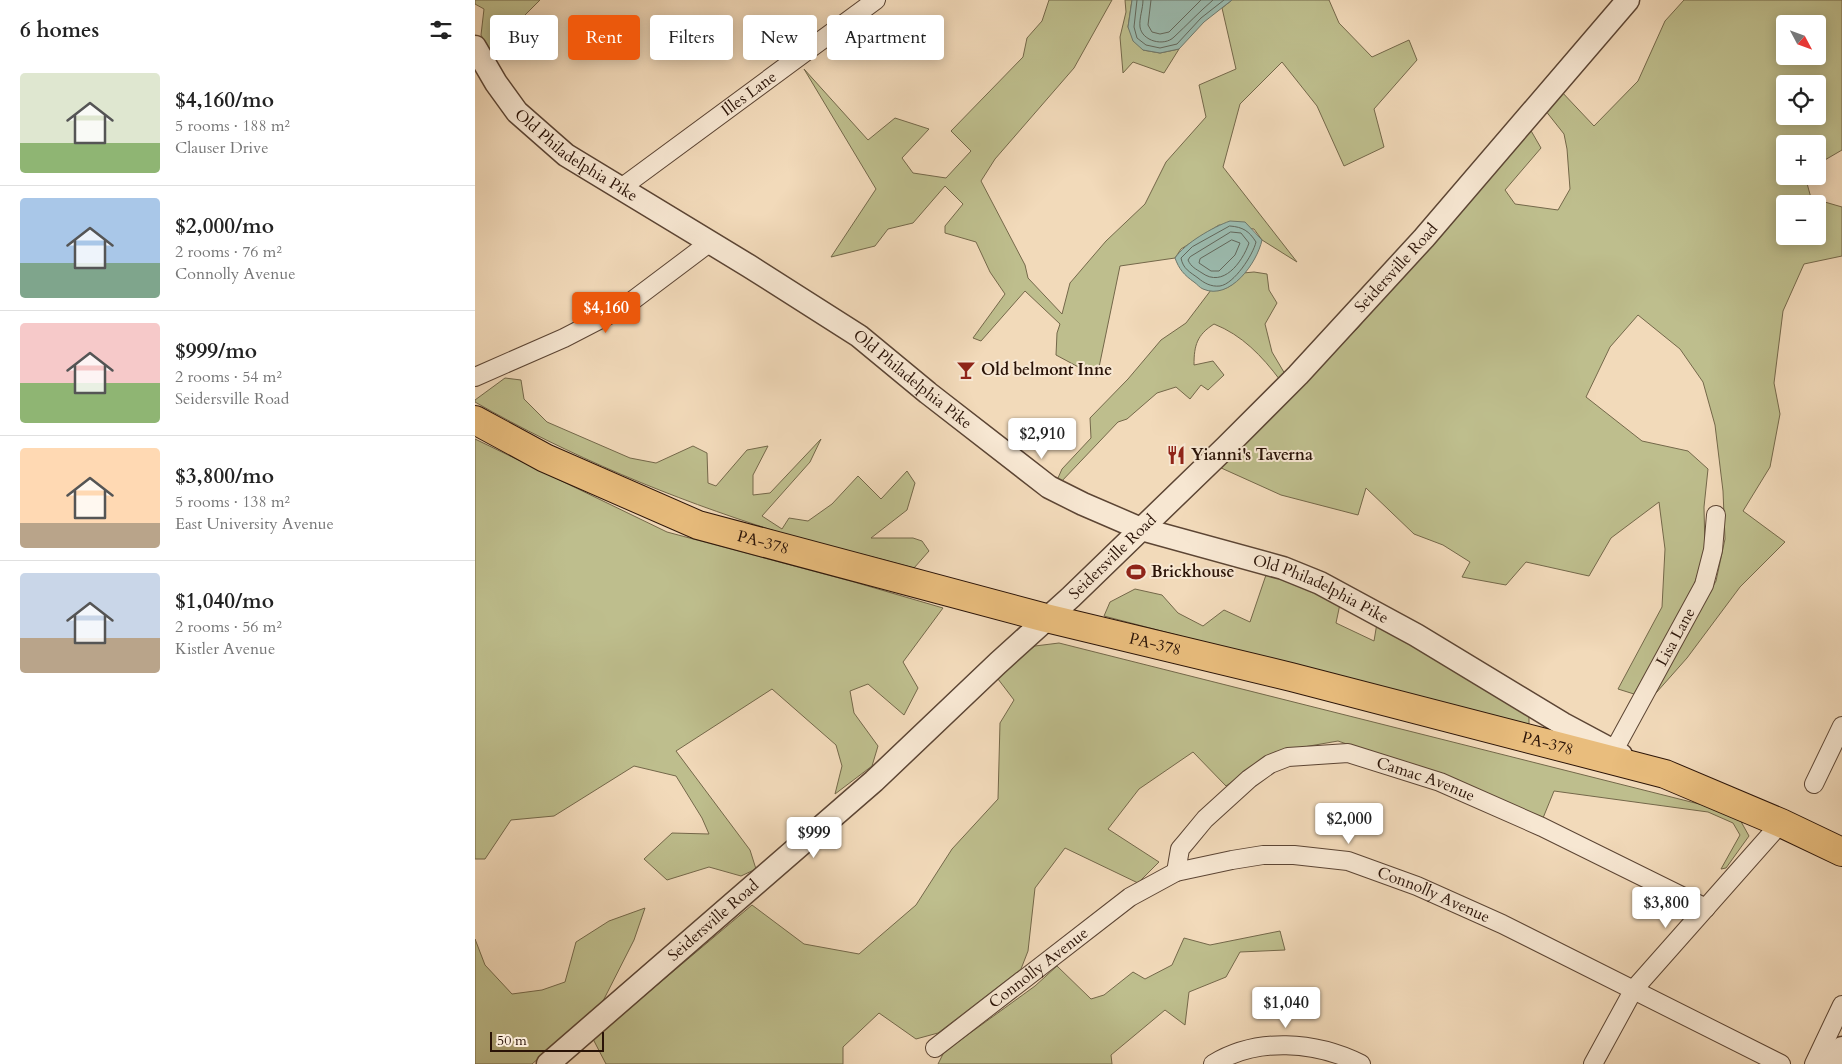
<!DOCTYPE html>
<html lang="en">
<head>
<meta charset="utf-8">
<style>
  :root { --surface:#fff; --page:#f6f6f6; --text:#222; --muted:#767676; --line:#e0e0e0; --accent:#ea580c }
  body { margin:0; font-family:Cardo,serif; background:var(--page); color:var(--text); height:100vh; display:flex; flex-direction:column; font-size:19px; white-space:nowrap }
  * { box-sizing:border-box; margin:0 }
  p { font-size:16px; color:var(--muted) }
  .icon { flex:none; width:28px; height:28px; fill:none; stroke:currentColor; stroke-width:2; stroke-linecap:round; stroke-linejoin:round }
  .map { position:relative; flex:1; overflow:hidden }
  .sheet { display:flex; flex-direction:column; background:var(--surface); width:475px }
  .sheet>* { flex:none }
  .hud { position:absolute; left:15px; top:15px; width:475px; height:45px; display:flex; gap:10px }
  .needle { width:32px; rotate:131deg }
  .controls { position:absolute; left:1301px; top:15px; display:grid; gap:10px }
  .controls a { display:grid; place-items:center; width:50px; height:50px; border-radius:5px; background:var(--surface); box-shadow:0 2px 12px #0003; font-size:25px }
  .scale { position:absolute; left:15px; bottom:12px; width:114px; box-sizing:border-box; padding-left:5px; border:2px solid #2a1307; border-top:0; font-size:14px; line-height:18px; white-space:nowrap; color:#2a1307; -webkit-text-stroke:4px #f7e7d2; paint-order:stroke }
  .price { position:absolute; translate:-50% -42px; padding:0 11px; border-radius:5px; background:#fff; color:#222; font-size:16px; line-height:32px; filter:drop-shadow(0 1px 2px #0008) }
  .price::after { content:''; position:absolute; left:50%; top:30px; width:15px; height:11px; margin-left:-8px; background:inherit; clip-path:polygon(0 0,100% 0,50% 100%) }
  .price.on { background:var(--accent); color:#fff }
  ul { padding:0; list-style:none }
  li { display:flex; align-items:center; gap:15px; height:125px; padding:0 20px }
  li+li { border-top:1px solid var(--line) }
  li span { display:grid; place-items:center; flex:none; width:140px; height:100px; border-radius:5px; color:#555 }
  li>.icon { margin-inline-start:auto }
  span .icon { width:60px; height:60px; fill:#fffc; stroke-width:1 }
  li b { font-size:21px }
  h2 { display:flex; justify-content:space-between; align-items:center; height:60px; padding:0 20px; font-size:21px }
  .chip { padding:0 18px; border-radius:5px; background:var(--surface); box-shadow:0 2px 12px #0003; font-size:18px; line-height:45px }
  .chip.on { background:var(--accent); color:#fff }
  main { display:flex; flex:1; min-height:0 }
  .map>svg:first-child { display:block }
  .green { fill:#bebe8d; stroke:#74684a; fill-rule:evenodd }
  .water { fill:#9bbbaf; stroke:#6e786c }
  .lines { fill:none; stroke-linecap:round; stroke-linejoin:round }
  .shore { stroke:#62675b; stroke-width:1 }
  .minor-casing { stroke:#5c4534; stroke-width:20 }
  .tertiary-casing { stroke:#5c4534; stroke-width:25 }
  .primary-casing { stroke:#2a1307; stroke-width:30 }
  .minor { stroke:#f7e7d2; stroke-width:18 }
  .tertiary { stroke:#f7e7d2; stroke-width:22 }
  .primary { stroke:#e9bd7d; stroke-width:28 }
  .labels { text-anchor:middle; dominant-baseline:central; stroke-width:4; stroke-linejoin:round; paint-order:stroke }
  .street-label { font-size:16px; fill:#2a1307; stroke:#f7e7d2 }
  .poi-label { font-size:16px; font-weight:bold; fill:#2a1307; stroke:#f7e7d2; text-anchor:start }
</style>
</head>
<body>
<main>
<section class="sheet">
<h2>6 homes<svg class="icon" aria-label="filters" viewBox="0 0 24 24"><path d="M4 7h16M4 17h16"/><circle cx="9" cy="7" r="2"/><circle cx="15" cy="17" r="2"/></svg></h2>
<ul>
<li><span style="background:linear-gradient(#dfe7d0 70%,#8fb573 0)"><svg class="icon" aria-label="home" viewBox="0 0 24 24"><path d="M3 11l9-7 9 7M6 9v11h12V9"/></svg></span><div><b>$4,160/mo</b><p>5 rooms · 188 m²</p><p>Clauser Drive</p></div></li>
<li><span style="background:linear-gradient(#a9c7e8 65%,#7fa58c 0)"><svg class="icon" aria-label="home" viewBox="0 0 24 24"><path d="M3 11l9-7 9 7M6 9v11h12V9"/></svg></span><div><b>$2,000/mo</b><p>2 rooms · 76 m²</p><p>Connolly Avenue</p></div></li>
<li><span style="background:linear-gradient(#f6c9c9 60%,#8fb573 0)"><svg class="icon" aria-label="home" viewBox="0 0 24 24"><path d="M3 11l9-7 9 7M6 9v11h12V9"/></svg></span><div><b>$999/mo</b><p>2 rooms · 54 m²</p><p>Seidersville Road</p></div></li>
<li><span style="background:linear-gradient(#ffd9b3 75%,#b9a48a 0)"><svg class="icon" aria-label="home" viewBox="0 0 24 24"><path d="M3 11l9-7 9 7M6 9v11h12V9"/></svg></span><div><b>$3,800/mo</b><p>5 rooms · 138 m²</p><p>East University Avenue</p></div></li>
<li><span style="background:linear-gradient(#c9d6e8 65%,#b9a48a 0)"><svg class="icon" aria-label="home" viewBox="0 0 24 24"><path d="M3 11l9-7 9 7M6 9v11h12V9"/></svg></span><div><b>$1,040/mo</b><p>2 rooms · 56 m²</p><p>Kistler Avenue</p></div></li>
</ul>
</section>
<div class="map">
<svg width="1367" height="1064" viewBox="0 0 1367 1064">
  <rect width="100%" height="100%" fill="#f2daba"/>
  <filter id="stains"><feTurbulence type="fractalNoise" baseFrequency=".004" numOctaves="4"/><feColorMatrix values="0 0 0 0 .2 0 0 0 0 .09 0 0 0 0 .02 0 0 0 .5 -.17"/></filter>
  <radialGradient id="worn" r=".72"><stop offset=".6" stop-color="#630" stop-opacity="0"/><stop offset="1" stop-color="#630" stop-opacity=".3"/></radialGradient>
  <g class="green">
    <polygon points="0,0 65,0 14,51 6,35 9,9 0,4"/>
    <polygon points="574,0 637,0 599,68 520,159 506,181 550,265 553,278 587,314 595,283 631,241 670,204 691,162 731,117 724,85 761,69 747,8 757,0 854,0 864,23 897,57 934,40 942,60 899,109 909,147 869,166 842,106 807,62 765,104 748,167 822,262 787,240 779,229 744,225 706,249 700,258 645,266 622,377 581,355 582,333 585,324 550,291 506,341 498,338 530,294 515,272 501,242 470,233 470,226 488,204 470,186 438,223 413,229 400,246 356,257 401,189 329,69 393,140 420,118 454,129 427,158 438,173 471,178 496,151 476,131 548,57 552,38 567,21"/>
    <polygon points="650,0 657,0 653,27 668,50 685,53 704,49 689,73 658,62 648,73 645,37 651,12"/>
    <path d="M1209 0H1367V150L1343 164 1342 144H1310V176H1330L1336 198 1367 207V256L1329 264 1308 311 1299 383 1305 414 1295 467 1268 511 1310 542 1265 587 1212 658 1173 702 1241 581 1250 539 1248 491 1240 425 1228 382 1205 349 1163 315 1135 347 1111 397 1167 441 1213 451 1233 469 1229 507 1230 552 1217 591 1159 694 1143 689 1187 607 1190 549 1184 502 1136 538 1114 576 1051 562 1031 585 987 577 995 562 968 545 939 534 891 488 883 515 806 495 744 467 882 329 942 257 1055 129 1066 148 1030 190 1040 204 1083 210 1095 189 1092 149 1089 134 1070 110 1085 90 1119 126 1163 81 1190 21ZM1310 24H1342V56H1310ZM1310 84H1342V116H1310ZM1310 204H1342V236H1310Z"/>
    <path d="M779 272 792 274 794 290 802 303 790 324 797 352 810 374 805 380C787 356 767 335 739 324 722 335 719 345 719 365L738 361 749 375 733 390 726 385 715 399 701 387 682 393 652 419 643 422 585 483 583 478 587 469 616 438 615 418 653 379 686 340 711 323 736 290C750 292 760 284 768 273Z"/>
    <path d="M30 378 46 380 49 399 72 422 155 458 181 463 218 446 232 453 233 483 241 486 272 450 293 446 278 475V495L295 493 346 439 335 462 287 516 307 529 314 518 333 521 357 504 383 476 406 499 432 471 440 483 432 510 396 538H438L447 541 454 551 439 568C393 555 346 545 300 531 196 498 94 456 0 402V400Z"/>
    <polygon points="0,439 192,532 379,582 468,608 428,662 443,688 429,715 393,684 375,691 379,713 403,746 397,766 360,794 367,766 361,745 297,689 201,751 275,850 281,869 266,876 234,867 192,880 169,859 197,833 234,834 227,818 201,776 159,766 79,816 36,820 10,859 0,859"/>
    <polygon points="792,572 865,604 861,623 899,641 902,623 1049,712 1054,717 1054,727 629,616 635,602 660,589 687,595 703,613 728,626 749,610 775,622"/>
    <polygon points="584,643 1236,807 1264,818 1274,836 1251,868 1246,869 1265,835 1258,823 1233,812 1079,791 1068,818 962,775 863,741 800,752 751,786 718,752 664,789 633,829 684,862 663,883 590,848 560,888 553,951 546,969 463,1033 441,1039 404,1013 368,1047 368,1064 131,1064 118,1039 277,905 329,944 384,954 441,905 477,849 523,799 525,723 539,700 523,679 539,660 560,646"/>
    <polygon points="170,908 159,940 127,1003 57,1064 0,1064 0,939 10,965 37,994 67,990 90,982 101,942 134,921"/>
    <polygon points="805,931 810,950 765,952 751,977 714,992 710,1025 690,1010 636,1055 637,1064 463,1064 469,1052 560,986 582,966 616,999 629,995 658,972 670,979 697,965 709,938 735,945"/>
  </g>
  <g class="water">
    <polygon points="657,0 757,0 729,22 704,49 685,53 668,50 658,41 653,27"/>
    <path d="M755 221 770 222 787 240C782 263 755 301 728 289 725 288 722 284 719 282 709 275 704 269 700 258 710 243 738 227 755 221Z"/>
  </g>
  <g class="lines">
    <g class="shore">
      <polyline points="662,0 659,27 662,38 671,45 685,48 702,44 726,18 749,0"/>
      <path d="M668 0C668 9 664 18 665 27 667 41 689 47 699 37 712 25 724 12 738 0"/>
      <polyline points="676,0 673,25 677,32 685,34 694,32 726,0"/>
      <path d="M755 226C768 227 774 231 781 242 778 255 759 284 745 286 736 287 729 283 723 278 715 272 708 269 706 258L717 247Z"/>
      <path d="M756 232 766 233 774 243C767 263 748 288 727 273 721 269 716 267 713 260L715 257Z"/>
      <polygon points="757,240 765,243 760,255 744,271 736,271 724,263 725,259"/>
    </g>
    <g class="minor-casing">
      <g id="minor">
        <path id="s1" d="M146 188 401 0"/>
        <polyline points="0,377 89,338 149,307 234,243"/>
        <path id="s2" d="M1138 752 1229 585 1238 550 1241 515"/>
        <polyline points="1339,784 1367,726"/>
        <path id="s3" d="M701 872 705 849 711 842 730 819 774 779 795 764 813 757 873 753 965 782 1067 827 1231 908"/>
        <path id="s4" d="M460 1048 655 897 701 872 757 860 788 855H819L873 861 942 886 1027 924 1306 1064"/>
        <path d="M738 1064C782 1037 840 1041 886 1064"/>
        <polyline points="1118,1064 1159,989 1306,823"/>
        <polyline points="1339,1064 1367,1005"/>
      </g>
    </g>
    <g class="tertiary-casing">
      <g id="tertiary">
        <path id="s5" d="M0 47 21 83 42 112 91 155 274 266 384 336 453 393 574 487 608 504 666 529 808 568 845 583 941 635 1088 724 1146 755"/>
        <path id="s6" d="M73 1064 399 781 523 663 596 597 751 447 823 375 949 238 1153 0"/>
        <polyline points="1358,1064 1367,1048"/>
      </g>
    </g>
    <g class="primary-casing">
      <g id="primary">
        <path id="s7" d="M0 420 70 458 223 525 571 618 816 677 1190 774 1306 823 1367 852"/>
      </g>
    </g>
    <use href="#minor" class="minor"/>
    <use href="#tertiary" class="tertiary"/>
    <use href="#primary" class="primary"/>
  </g>
  <defs>
    <g id="bar-bare" transform="scale(1.5)"><path d="M-6-5H6L.8 .8V4.5H3.5V6h-7V4.5H-.8V.8Z" fill="#8f2418" stroke="#f7e7d2" stroke-width="2.5" paint-order="stroke"/></g>
    <g id="restaurant-bare" transform="scale(1.5)"><path d="M-5-6h1v4h1v-4h1v4h1v-4h1v5L-1.5 .5V6h-2V.5L-5-1ZM5-6V6H3V1.5H1.5Q1.5-4 5-6Z" fill="#8f2418" stroke="#f7e7d2" stroke-width="2.5" paint-order="stroke"/></g>
    <g id="stadium-bare" transform="scale(1.5)"><path d="M0-5a6.5 5 0 1 0 0 10a6.5 5 0 1 0 0-10ZM-3.5-1.8h7v3.6h-7Z" fill="#8f2418" stroke="#f7e7d2" stroke-width="2.5" paint-order="stroke"/></g>
  </defs>
  <g fill-rule="evenodd">
    <use href="#bar-bare" x="491" y="370"/>
    <use href="#restaurant-bare" x="701" y="455"/>
    <use href="#stadium-bare" x="661" y="572"/>
  </g>
  <g class="labels">
    <g class="street-label">
      <text stroke="none"><textPath href="#s1" startOffset="159">Illes Lane</textPath></text>
      <text stroke="none"><textPath href="#s5" startOffset="151">Old Philadelphia Pike</textPath></text>
      <text stroke="none"><textPath href="#s6" startOffset="1164">Seidersville Road</textPath></text>
      <text stroke="none"><textPath href="#s5" startOffset="556">Old Philadelphia Pike</textPath></text>
      <text stroke="none"><textPath href="#s7" startOffset="314">PA-378</textPath></text>
      <text stroke="none"><textPath href="#s6" startOffset="759">Seidersville Road</textPath></text>
      <text stroke="none"><textPath href="#s5" startOffset="1021">Old Philadelphia Pike</textPath></text>
      <text stroke="none"><textPath href="#s2" startOffset="131">Lisa Lane</textPath></text>
      <text stroke="none"><textPath href="#s7" startOffset="719">PA-378</textPath></text>
      <text stroke="none"><textPath href="#s7" startOffset="1124">PA-378</textPath></text>
      <text stroke="none"><textPath href="#s3" startOffset="309">Camac Avenue</textPath></text>
      <text stroke="none"><textPath href="#s4" startOffset="565">Connolly Avenue</textPath></text>
      <text stroke="none"><textPath href="#s6" startOffset="219">Seidersville Road</textPath></text>
      <text stroke="none"><textPath href="#s4" startOffset="131">Connolly Avenue</textPath></text>
    </g>
    <g class="poi-label">
      <text x="506" y="370">Old belmont Inne</text>
      <text x="716" y="455">Yianni's Taverna</text>
      <text x="676" y="572">Brickhouse</text>
    </g>
  </g>
  <rect width="100%" height="100%" filter="url(#stains)"/>
  <rect width="100%" height="100%" fill="url(#worn)"/>
</svg>
<div class="controls">
<a><svg class="needle" viewBox="-14 -14 28 28"><path d="M0-13l5 13h-10z" fill="#e53935"/><path d="M0 13l5-13h-10z" fill="#767676"/></svg></a>
<a><svg class="icon" aria-label="locate" viewBox="0 0 24 24"><circle cx="12" cy="12" r="6"/><path d="M12 2v4M12 18v4M2 12h4M18 12h4"/></svg></a>
<a>+</a>
<a>−</a>
</div>
<div class="scale">50 m</div>
<b class="price on" style="left:131px;top:334px">$4,160</b>
<b class="price" style="left:567px;top:460px">$2,910</b>
<b class="price" style="left:874px;top:845px">$2,000</b>
<b class="price" style="left:339px;top:859px">$999</b>
<b class="price" style="left:1191px;top:929px">$3,800</b>
<b class="price" style="left:811px;top:1029px">$1,040</b>
<div class="hud">
<a class="chip">Buy</a>
<a class="chip on">Rent</a>
<a class="chip">Filters</a>
<a class="chip">New</a>
<a class="chip">Apartment</a>
</div>
</div>
</main>
</body>
</html>
